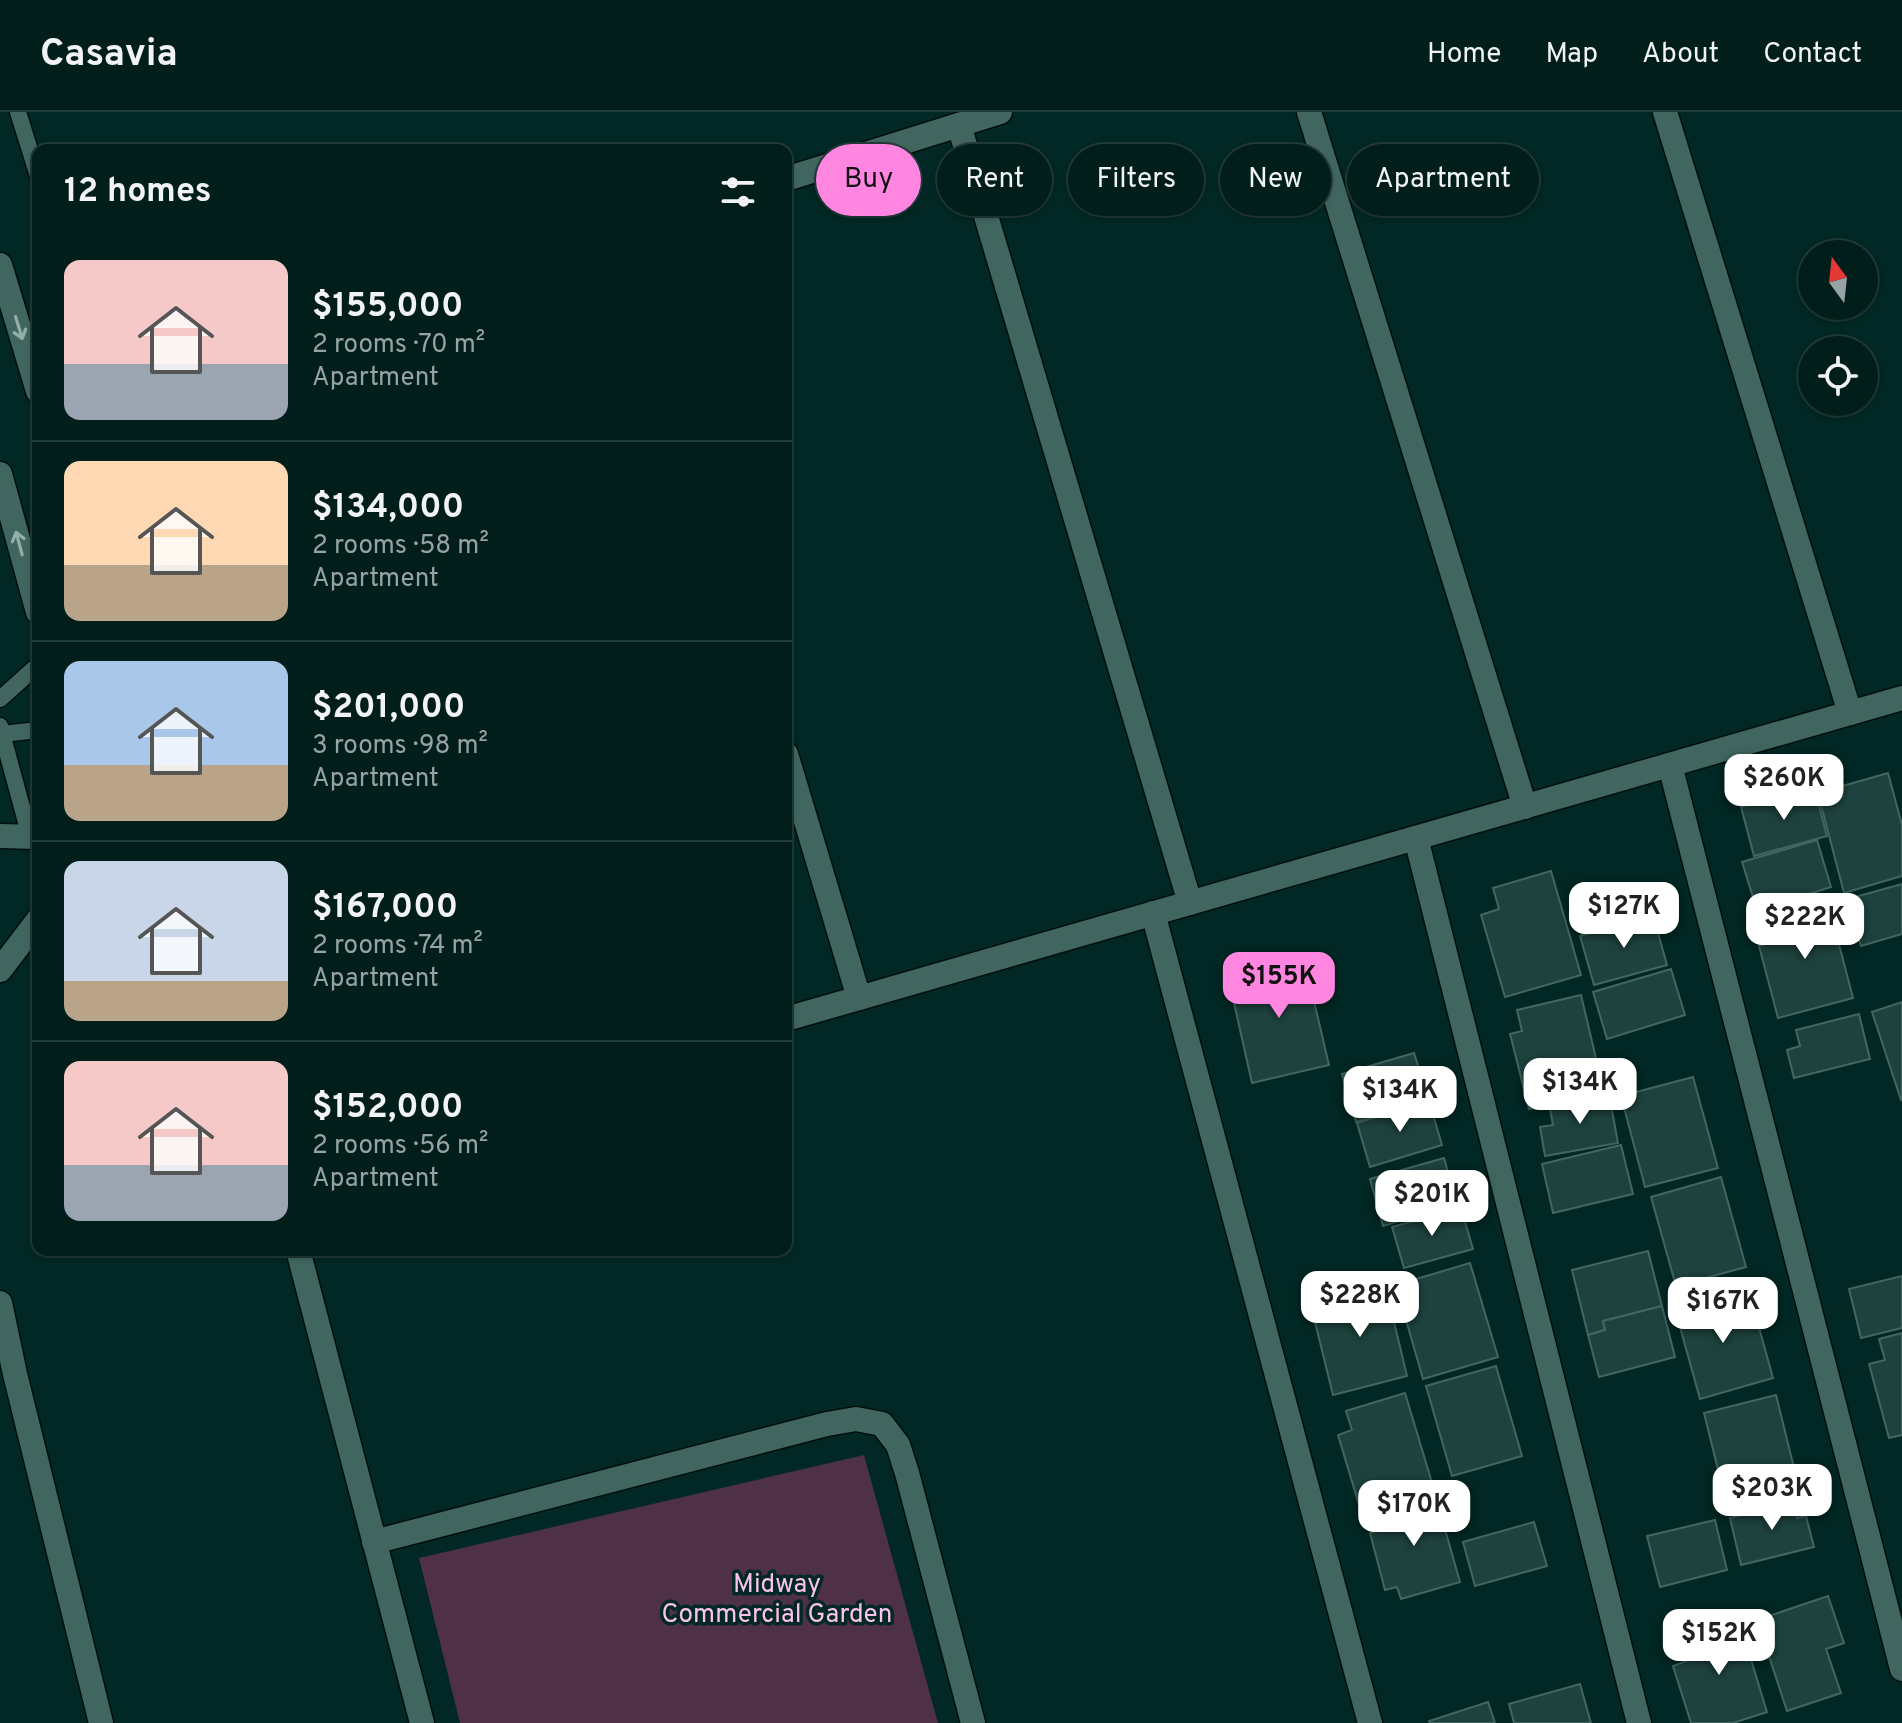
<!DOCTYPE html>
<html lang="en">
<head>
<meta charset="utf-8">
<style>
  :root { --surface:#011e1b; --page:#0f2b28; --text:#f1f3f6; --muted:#96a2a3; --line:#233c3a; --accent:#fe85e0 }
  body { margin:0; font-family:Overpass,sans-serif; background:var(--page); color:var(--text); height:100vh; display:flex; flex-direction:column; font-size:30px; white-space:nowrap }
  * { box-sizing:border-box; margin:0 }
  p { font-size:26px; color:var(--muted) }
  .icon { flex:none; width:44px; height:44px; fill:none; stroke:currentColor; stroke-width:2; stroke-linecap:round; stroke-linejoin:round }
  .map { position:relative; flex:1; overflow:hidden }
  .panel { position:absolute; left:32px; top:32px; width:760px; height:1112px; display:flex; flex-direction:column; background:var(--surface); border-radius:16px; box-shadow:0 2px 6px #0004,0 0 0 2px var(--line) }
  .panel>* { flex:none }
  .banner { position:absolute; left:816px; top:32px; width:760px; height:72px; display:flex; gap:16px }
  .needle { width:52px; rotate:345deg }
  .fabs { position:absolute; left:1798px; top:128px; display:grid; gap:16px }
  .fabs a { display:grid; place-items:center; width:80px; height:80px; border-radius:50%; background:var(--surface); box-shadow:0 2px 6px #0004,0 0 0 2px var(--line); font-size:40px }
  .price { position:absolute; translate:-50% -68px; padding:0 18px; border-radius:16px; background:#fff; color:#222; font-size:26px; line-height:52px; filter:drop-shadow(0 2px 4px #0008) }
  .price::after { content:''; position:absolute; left:50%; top:48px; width:24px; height:18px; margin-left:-12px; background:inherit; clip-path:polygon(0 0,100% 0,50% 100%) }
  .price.on { background:var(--accent); color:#111 }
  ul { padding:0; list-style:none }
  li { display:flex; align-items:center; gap:24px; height:200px; padding:0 32px }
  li+li { border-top:2px solid var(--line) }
  li span { display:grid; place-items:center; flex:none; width:224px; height:160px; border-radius:16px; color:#555 }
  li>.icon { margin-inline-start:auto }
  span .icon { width:96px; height:96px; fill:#fffc; stroke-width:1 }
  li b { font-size:34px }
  h2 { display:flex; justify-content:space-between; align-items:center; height:96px; padding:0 32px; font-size:34px }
  .chip { padding:0 28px; border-radius:36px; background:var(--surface); box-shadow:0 2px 6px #0004,0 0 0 2px var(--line); font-size:28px; line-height:72px }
  .chip.on { background:var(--accent); color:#111 }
  header { display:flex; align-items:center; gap:48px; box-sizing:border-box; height:112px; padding:0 40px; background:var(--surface); border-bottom:2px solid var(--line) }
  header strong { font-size:38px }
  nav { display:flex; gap:44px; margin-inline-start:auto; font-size:28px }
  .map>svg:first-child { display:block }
  .green { fill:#4e3146 }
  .building { fill:#1e433e; stroke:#426761; stroke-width:2 }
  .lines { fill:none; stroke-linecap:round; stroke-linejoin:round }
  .service-casing { stroke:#00100d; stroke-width:19 }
  .minor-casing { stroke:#00100d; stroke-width:27 }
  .service { stroke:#416660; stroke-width:16 }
  .minor { stroke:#416660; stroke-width:24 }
  .oneway { stroke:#92afaa }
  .labels { text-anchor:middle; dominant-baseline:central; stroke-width:7; stroke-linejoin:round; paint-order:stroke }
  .park-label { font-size:26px; fill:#fcc2eb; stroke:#012824 }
</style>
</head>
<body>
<header>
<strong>Casavia</strong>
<nav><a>Home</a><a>Map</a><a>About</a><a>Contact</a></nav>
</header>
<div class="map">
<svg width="1902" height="1611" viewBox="0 0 1902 1611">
  <rect width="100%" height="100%" fill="#012824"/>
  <polygon class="green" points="864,1343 938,1611 460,1611 419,1446"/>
  <g class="building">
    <polygon points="1888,661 1902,713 1902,764 1844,781 1818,681"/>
    <polygon points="1814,675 1827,724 1754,744 1741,695"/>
    <polygon points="1817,728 1831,775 1757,798 1742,750"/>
    <polygon points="1551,759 1581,863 1505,885 1481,803 1499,797 1493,776"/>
    <polygon points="1902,772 1902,822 1861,834 1848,787"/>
    <polygon points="1828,790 1853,886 1778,906 1759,834 1774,830 1768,806"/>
    <polygon points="1653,803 1667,853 1594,873 1580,824"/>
    <polygon points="1303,842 1329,953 1252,971 1232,882 1245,879 1240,858"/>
    <polygon points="1671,857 1685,903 1607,927 1593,880"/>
    <polygon points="1581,883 1604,980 1529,997 1510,922 1522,919 1517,898"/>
    <polygon points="1902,890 1902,987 1901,988 1872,900"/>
    <polygon points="1859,902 1870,947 1794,966 1787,938 1800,934 1796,918"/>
    <polygon points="1414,941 1429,988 1356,1010 1342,962"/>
    <polygon points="1693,965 1718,1056 1645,1075 1621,984"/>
    <polygon points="1609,982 1618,1031 1545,1044 1540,1015 1553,1013 1549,992"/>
    <polygon points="1429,989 1442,1033 1370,1055 1357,1011"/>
    <polygon points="1621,1033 1633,1082 1553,1101 1542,1052"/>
    <polygon points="1444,1046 1457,1091 1383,1114 1370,1067"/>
    <polygon points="1721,1065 1746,1155 1676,1174 1651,1085"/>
    <polygon points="1461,1096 1473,1137 1404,1156 1392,1115"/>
    <polygon points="1648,1139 1662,1194 1603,1209 1605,1218 1588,1223 1572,1158"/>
    <polygon points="1470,1151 1498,1245 1423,1267 1396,1173"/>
    <polygon points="1902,1164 1902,1216 1861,1226 1849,1177"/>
    <polygon points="1384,1168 1407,1264 1333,1283 1315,1210 1329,1206 1323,1183"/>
    <polygon points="1737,1180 1744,1204 1755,1201 1773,1266 1700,1287 1675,1197"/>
    <polygon points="1662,1194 1675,1245 1599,1265 1588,1223 1605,1218 1603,1209"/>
    <polygon points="1902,1221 1902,1323 1889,1326 1869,1252 1885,1248 1879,1227"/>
    <polygon points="1496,1254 1522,1344 1452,1364 1426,1274"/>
    <polygon points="1405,1281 1433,1374 1360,1396 1338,1323 1352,1318 1346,1299"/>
    <polygon points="1776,1283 1799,1376 1727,1394 1704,1301"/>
    <polygon points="1799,1376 1802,1388 1793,1390 1797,1406 1806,1404 1814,1435 1741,1453 1730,1406 1789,1391 1786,1379"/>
    <polygon points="1435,1382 1460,1470 1401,1487 1397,1475 1385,1478 1370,1421 1381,1418 1376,1398"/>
    <polygon points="1715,1408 1727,1458 1660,1475 1647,1424"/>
    <polygon points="1534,1410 1547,1454 1475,1474 1463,1430"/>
    <polygon points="1828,1484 1844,1531 1826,1537 1841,1581 1787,1599 1757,1508"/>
    <polygon points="1739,1508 1767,1600 1733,1611 1691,1611 1673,1554 1689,1548 1682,1526"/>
    <polygon points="1580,1572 1591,1611 1514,1611 1509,1592"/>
    <polygon points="1488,1590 1495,1611 1430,1611 1429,1609"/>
  </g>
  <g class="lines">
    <g class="service-casing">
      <g id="service">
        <polyline points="18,0 38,64"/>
        <polyline points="0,587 38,553"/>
        <polyline points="0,614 30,725"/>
        <polyline points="2,622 38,618"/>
      </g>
    </g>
    <g class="minor-casing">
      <g id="minor">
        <polyline points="1309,0 1525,695"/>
        <polyline points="1665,0 1850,601"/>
        <polyline points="959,13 1190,791"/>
        <polyline points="786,67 1000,0"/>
        <polyline points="0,153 38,279"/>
        <polyline points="0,362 38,500"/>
        <polyline points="786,642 859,886"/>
        <polyline points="1670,653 1902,1557"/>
        <polyline points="0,724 38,725"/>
        <polyline points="1416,726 1639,1611"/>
        <polyline points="1153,801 1370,1611"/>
        <polyline points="0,858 38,808"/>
        <polyline points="786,907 1902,586"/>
        <polyline points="298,1138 422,1611"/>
        <polyline points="0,1191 15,1262 101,1611"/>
        <polyline points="374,1430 827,1312 856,1307 882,1312 898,1333 907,1361 973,1611"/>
      </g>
    </g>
    <use href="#service" class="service"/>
    <use href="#minor" class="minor"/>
  </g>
  <defs><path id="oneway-shaft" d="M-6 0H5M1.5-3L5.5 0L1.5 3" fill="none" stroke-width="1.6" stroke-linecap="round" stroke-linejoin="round" transform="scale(2)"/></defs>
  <g class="oneway">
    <use href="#oneway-shaft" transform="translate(19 216) rotate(73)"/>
    <use href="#oneway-shaft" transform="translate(19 431) rotate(-105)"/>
  </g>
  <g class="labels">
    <g class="park-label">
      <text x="777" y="1473">Midway<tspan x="777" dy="30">Commercial Garden</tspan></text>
    </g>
  </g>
</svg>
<div class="fabs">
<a><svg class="needle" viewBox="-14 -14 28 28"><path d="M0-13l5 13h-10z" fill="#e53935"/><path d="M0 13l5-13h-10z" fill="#96a2a3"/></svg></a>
<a><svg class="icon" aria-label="locate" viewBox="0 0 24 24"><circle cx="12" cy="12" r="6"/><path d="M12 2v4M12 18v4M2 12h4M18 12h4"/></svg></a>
</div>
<b class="price" style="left:1784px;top:710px">$260K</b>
<b class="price" style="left:1624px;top:838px">$127K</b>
<b class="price" style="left:1805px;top:849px">$222K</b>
<b class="price on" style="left:1279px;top:908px">$155K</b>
<b class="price" style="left:1580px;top:1014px">$134K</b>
<b class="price" style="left:1400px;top:1022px">$134K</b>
<b class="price" style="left:1432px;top:1126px">$201K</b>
<b class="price" style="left:1360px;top:1227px">$228K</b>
<b class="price" style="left:1723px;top:1233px">$167K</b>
<b class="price" style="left:1772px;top:1420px">$203K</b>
<b class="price" style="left:1414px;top:1436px">$170K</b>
<b class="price" style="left:1719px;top:1565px">$152K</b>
<div class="banner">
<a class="chip on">Buy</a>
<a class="chip">Rent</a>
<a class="chip">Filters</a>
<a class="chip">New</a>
<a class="chip">Apartment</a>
</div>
<section class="panel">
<h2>12 homes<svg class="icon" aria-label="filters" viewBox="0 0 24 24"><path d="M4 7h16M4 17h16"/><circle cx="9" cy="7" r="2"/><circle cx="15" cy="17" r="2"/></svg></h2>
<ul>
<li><span style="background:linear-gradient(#f6c9c9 65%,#9aa5b1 0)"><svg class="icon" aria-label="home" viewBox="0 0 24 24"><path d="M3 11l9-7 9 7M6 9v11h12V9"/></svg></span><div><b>$155,000</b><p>2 rooms · 70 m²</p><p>Apartment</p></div></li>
<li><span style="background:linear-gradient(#ffd9b3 65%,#b9a48a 0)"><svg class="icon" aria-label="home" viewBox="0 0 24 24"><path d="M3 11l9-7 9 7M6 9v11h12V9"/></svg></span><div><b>$134,000</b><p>2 rooms · 58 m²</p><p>Apartment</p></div></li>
<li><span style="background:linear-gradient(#a9c7e8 65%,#b9a48a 0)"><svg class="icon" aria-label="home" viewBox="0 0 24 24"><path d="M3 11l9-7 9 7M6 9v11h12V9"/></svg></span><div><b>$201,000</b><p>3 rooms · 98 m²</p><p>Apartment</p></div></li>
<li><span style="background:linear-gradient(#c9d6e8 75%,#b9a48a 0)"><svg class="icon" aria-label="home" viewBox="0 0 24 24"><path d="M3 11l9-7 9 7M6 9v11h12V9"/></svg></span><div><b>$167,000</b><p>2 rooms · 74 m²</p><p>Apartment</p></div></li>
<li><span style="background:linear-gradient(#f6c9c9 65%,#9aa5b1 0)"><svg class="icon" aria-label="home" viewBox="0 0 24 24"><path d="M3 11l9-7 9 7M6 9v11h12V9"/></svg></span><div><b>$152,000</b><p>2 rooms · 56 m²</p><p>Apartment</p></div></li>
</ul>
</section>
</div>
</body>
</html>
